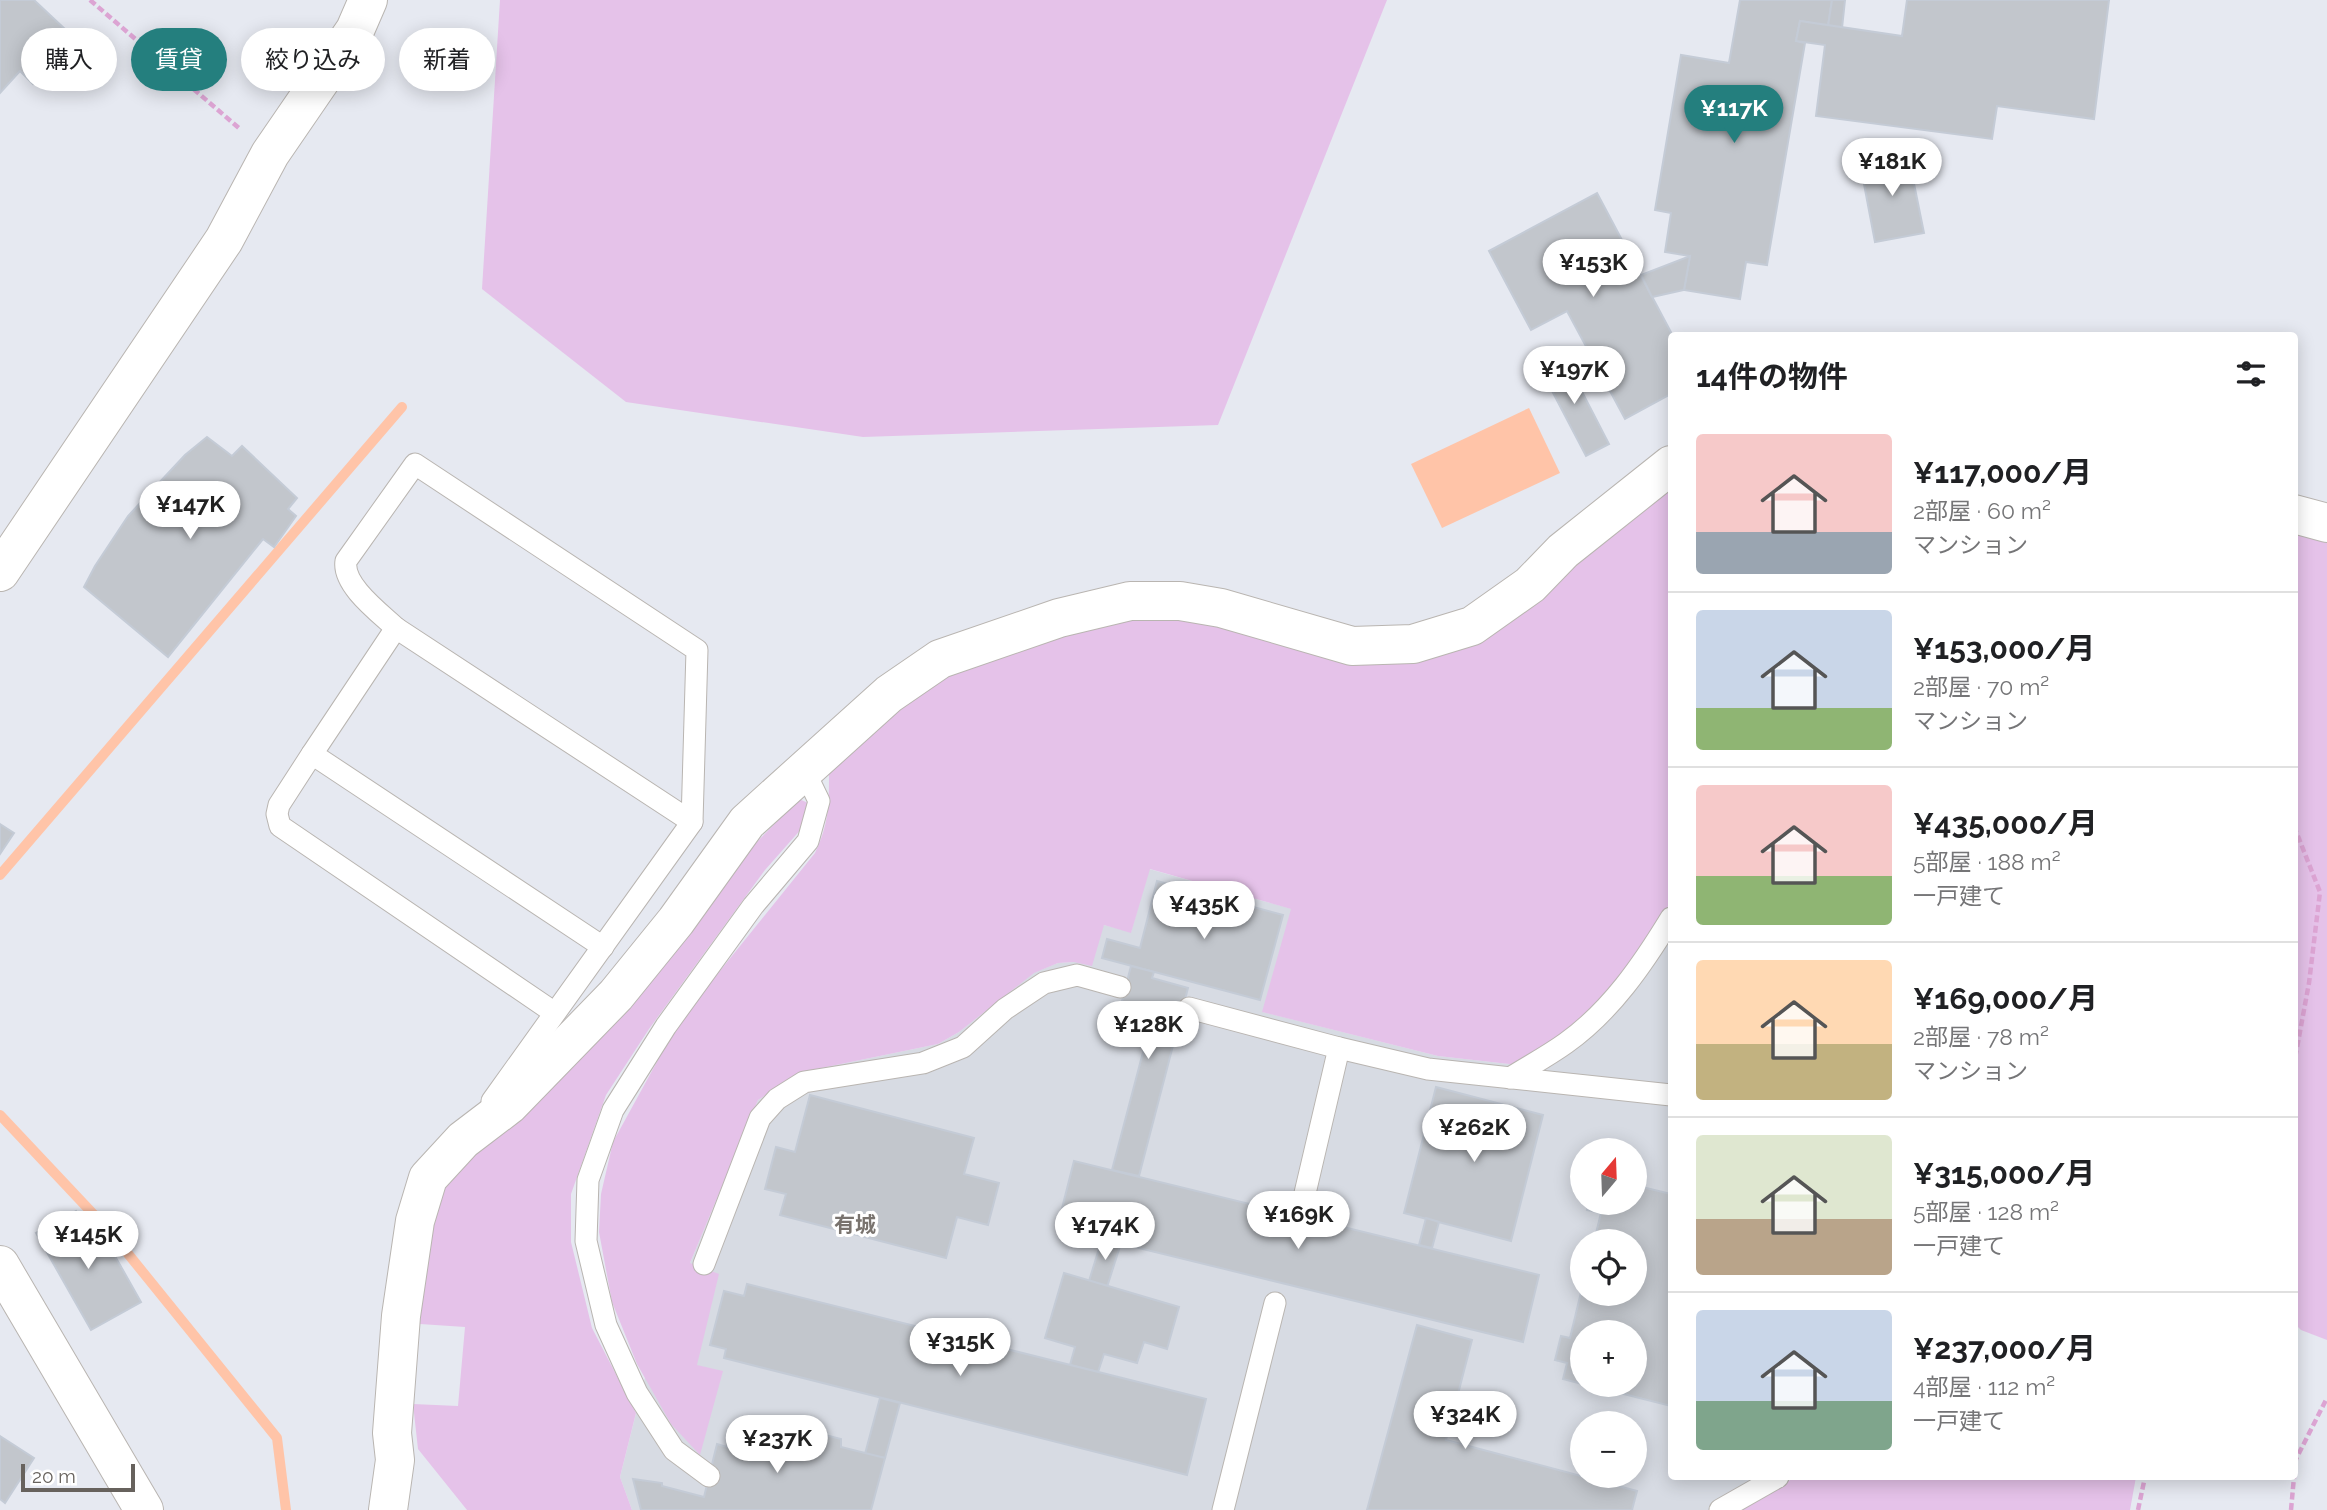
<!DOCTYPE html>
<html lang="ja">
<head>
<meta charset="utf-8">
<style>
  :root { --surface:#fff; --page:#f6f6f6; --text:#202124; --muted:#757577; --line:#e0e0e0; --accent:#247f7e }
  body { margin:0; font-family:Raleway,"Noto Sans JP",sans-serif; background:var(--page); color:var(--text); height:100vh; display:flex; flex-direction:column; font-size:26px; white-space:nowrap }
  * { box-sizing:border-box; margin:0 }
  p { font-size:23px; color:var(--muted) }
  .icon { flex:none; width:38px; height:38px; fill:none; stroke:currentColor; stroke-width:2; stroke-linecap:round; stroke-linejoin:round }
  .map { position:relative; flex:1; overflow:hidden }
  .side { position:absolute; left:1668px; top:332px; width:630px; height:1148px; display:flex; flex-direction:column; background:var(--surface); border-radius:7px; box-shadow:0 4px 18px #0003 }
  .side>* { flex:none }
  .hud { position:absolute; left:21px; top:28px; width:665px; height:63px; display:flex; gap:14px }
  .needle { width:46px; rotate:19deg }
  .tools { position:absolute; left:1570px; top:1138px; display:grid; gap:14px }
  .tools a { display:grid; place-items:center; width:77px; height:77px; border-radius:50%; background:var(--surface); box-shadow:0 4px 18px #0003; font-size:35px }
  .scale { position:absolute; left:21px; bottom:18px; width:114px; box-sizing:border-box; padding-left:7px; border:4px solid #67625d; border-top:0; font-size:19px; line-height:24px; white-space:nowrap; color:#67625d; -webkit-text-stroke:5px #fff; paint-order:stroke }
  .price { position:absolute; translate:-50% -60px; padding:0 16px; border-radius:24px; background:#fff; color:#222; font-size:23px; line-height:46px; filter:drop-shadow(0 2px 4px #0008) }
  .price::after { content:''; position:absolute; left:50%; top:42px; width:21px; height:16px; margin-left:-10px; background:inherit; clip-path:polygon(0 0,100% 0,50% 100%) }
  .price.selected { background:var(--accent); color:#fff }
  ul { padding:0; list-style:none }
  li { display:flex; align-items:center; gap:21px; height:175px; padding:0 28px }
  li+li { border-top:2px solid var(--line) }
  li span { display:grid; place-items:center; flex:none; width:196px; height:140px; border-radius:7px; color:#555 }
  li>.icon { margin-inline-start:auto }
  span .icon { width:84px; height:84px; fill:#fffc; stroke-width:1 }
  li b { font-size:30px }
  h2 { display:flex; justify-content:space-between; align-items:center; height:84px; padding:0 28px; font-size:30px }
  .pill { padding:0 24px; border-radius:32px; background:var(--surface); box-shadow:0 4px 18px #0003; font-size:24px; line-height:63px }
  .pill.selected { background:var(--accent); color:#fff }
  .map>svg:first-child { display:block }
  .education { fill:#d7dbe3; fill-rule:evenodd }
  .green { fill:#e5c2e9 }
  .water { fill:#ffc4a8 }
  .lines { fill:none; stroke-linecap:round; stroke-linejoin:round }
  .stream { stroke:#ffc4a8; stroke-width:10 }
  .building { fill:#c2c6cc; stroke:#c4cbd6; stroke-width:2 }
  .service-casing { stroke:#b9b5b1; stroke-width:23 }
  .minor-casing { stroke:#b9b5b1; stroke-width:40 }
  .tertiary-casing { stroke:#b9b5b1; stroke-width:40 }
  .path { stroke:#dca4d3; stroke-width:4.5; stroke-dasharray:7 3.5; stroke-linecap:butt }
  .service { stroke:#fff; stroke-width:21 }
  .minor { stroke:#fff; stroke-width:38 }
  .tertiary { stroke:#fff; stroke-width:38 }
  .labels { text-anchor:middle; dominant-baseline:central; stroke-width:6; stroke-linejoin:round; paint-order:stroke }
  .quarter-label { font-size:21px; font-weight:bold; fill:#79736e; stroke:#fff }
</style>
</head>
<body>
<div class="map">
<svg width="2327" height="1510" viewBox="0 0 2327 1510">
  <rect width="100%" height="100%" fill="#e6e9f1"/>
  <path class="education" d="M1149 869 1292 909 1263 1012 1438 1056 1518 1065 1634 963 1671 901V1477H1795L1741 1510H632L620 1477 675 1258 690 1263 758 1100 802 1072 938 1044 959 1032 1033 973 1058 963 1074 962 1104 925 1131 932ZM1582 1150H1634V1202H1582ZM1582 1241H1634V1293H1582ZM1582 1332H1634V1384H1582ZM1582 1423H1634V1475H1582Z"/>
  <g class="green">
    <polygon points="500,0 1387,0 1218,425 863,437 626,402 482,289"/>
    <path d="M1671 478V901L1634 963 1587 1016 1518 1065 1438 1056 1262 1012 1291 909 1150 869 1131 933 1104 925 1092 966 1074 962 1058 963 1034 973 959 1032 938 1044 802 1072 758 1100 690 1263 719 1274 697 1365 723 1371 700 1455 671 1424 637 1364 612 1302 599 1232 601 1194 613 1142 670 1038 715 977 815 853C829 824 829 805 829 773L901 704 952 673 1119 618 1185 613 1432 655Z"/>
    <polygon points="2294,524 2327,534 2327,1340 2301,1330 2294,1323"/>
    <polygon points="799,799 808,803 803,827 765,870 649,1029 606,1095 571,1194 571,1242 592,1328 636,1413 620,1477 632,1510 467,1510 418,1449 413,1404 458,1406 465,1327 420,1324 422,1264 434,1189 571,1069 744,855"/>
    <polygon points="1795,1477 2136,1477 2130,1510 1741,1510"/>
  </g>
  <polygon class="water" points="1529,408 1560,473 1442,528 1411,464"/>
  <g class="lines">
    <g class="stream">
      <polyline points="0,875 402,407"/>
      <polyline points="0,1115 112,1234 277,1438 286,1510"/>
    </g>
  </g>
  <g class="building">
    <polygon points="0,0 34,0 66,30 54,42 63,50 33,84 20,71 0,93"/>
    <polygon points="1740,0 1832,0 1828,26 1800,21 1796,41 1805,43 1767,265 1746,262 1740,299 1684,290 1690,256 1665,252 1671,213 1655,210 1681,55 1729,63"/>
    <polygon points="1832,0 1845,0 1842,28 1828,26"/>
    <polygon points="1907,0 2109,0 2094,119 1997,106 1992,139 1816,116 1825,45 1796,41 1800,21 1902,36"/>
    <polygon points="1908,154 1924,233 1875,242 1860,163"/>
    <polygon points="1597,193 1673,336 1671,336 1671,394 1625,419 1567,311 1531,330 1489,251"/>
    <polygon points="1690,256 1684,290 1652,297 1641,275"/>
    <polygon points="1563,355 1609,444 1586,456 1540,368"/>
    <polygon points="207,437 232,456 242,446 297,498 288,509 296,516 274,547 263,539 168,657 84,587 95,566 128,516 185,455"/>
    <polygon points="0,824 14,833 0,854"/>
    <polygon points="1157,881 1283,915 1260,1000 1102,958 1107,939 1140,948"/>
    <polygon points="1131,966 1154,972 1152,978 1188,988 1139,1176 1112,1170 1152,1018 1120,1009"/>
    <polygon points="1436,1087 1543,1115 1511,1241 1404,1213"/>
    <polygon points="810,1095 974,1138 964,1174 999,1183 988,1225 957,1217 946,1258 780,1215 786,1194 765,1189 776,1147 795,1152"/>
    <polygon points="1074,1161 1539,1275 1523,1342 1057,1228"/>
    <polygon points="1634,1185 1671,1194 1671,1406 1584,1384 1634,1384 1634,1332 1582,1332 1582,1384 1563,1379 1567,1363 1555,1360 1561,1336 1570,1338 1582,1288 1582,1293 1634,1293 1634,1241 1594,1241 1601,1213 1587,1210 1589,1202 1634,1202"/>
    <polygon points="76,1211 97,1247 107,1242 141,1302 91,1330 36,1233"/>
    <polygon points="1426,1218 1439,1222 1432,1248 1419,1245"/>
    <polygon points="1102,1239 1121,1243 1107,1287 1089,1281"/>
    <polygon points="1064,1273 1179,1307 1167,1349 1144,1342 1137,1363 1104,1354 1098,1372 1070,1365 1075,1347 1045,1338"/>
    <polygon points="747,1284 1206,1399 1187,1475 724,1358 726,1349 710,1345 724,1291 744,1296"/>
    <polygon points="1417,1325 1472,1340 1446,1440 1637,1491 1632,1510 1367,1510"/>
    <polygon points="880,1398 900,1403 885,1458 865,1454"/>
    <polygon points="762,1419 841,1439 841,1447 885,1458 871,1510 641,1510 633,1479 662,1483 662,1486 704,1497 717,1444 727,1447 734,1422 760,1428"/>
    <polygon points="0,1436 34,1458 5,1503 0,1499"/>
  </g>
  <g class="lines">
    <g class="service-casing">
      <g id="service">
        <path d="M396 628C380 613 342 585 346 561L415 464 697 650 692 822 492 1101"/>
        <polyline points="312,754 279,805 277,814 280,826 546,1007"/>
        <polyline points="603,947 312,754 396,628 692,822"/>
        <polyline points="1189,1008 1339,1048 1428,1069 1671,1095"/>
        <path d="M1510 1078C1529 1066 1548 1056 1566 1043 1611 1011 1643 964 1671 918"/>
        <polyline points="1302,1206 1339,1048"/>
        <polyline points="704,1264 760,1118 777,1099 804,1082 923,1063 963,1047 1005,1009 1044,983 1077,975 1120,987"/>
        <polyline points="709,1476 674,1450 637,1393 606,1325 586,1241 588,1180 613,1110 666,1026 753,906 808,841 819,801 804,770"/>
        <polyline points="1223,1510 1275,1303"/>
        <polyline points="1720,1510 1778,1477"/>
      </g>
    </g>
    <g class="minor-casing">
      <g id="minor">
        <polyline points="2294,514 2327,523"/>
        <polyline points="388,1510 395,1460 392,1433 401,1316 415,1221 428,1178 463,1140 509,1105 616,995 676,921 747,822 889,694 940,659 1059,618 1130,601 1180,601 1221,608 1352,646 1413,644 1472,626 1530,585 1563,551 1671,465"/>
      </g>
    </g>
    <g class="tertiary-casing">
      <g id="tertiary">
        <polyline points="0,572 224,240 270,154 355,30 368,0"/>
        <polyline points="0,1265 144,1510"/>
      </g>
    </g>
    <g class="path">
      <polyline points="90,0 240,129"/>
      <polyline points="2294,826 2320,892 2309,983 2294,1064"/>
      <polyline points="2294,1474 2296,1459 2327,1398"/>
      <polyline points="2138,1510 2145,1477"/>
      <polyline points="2291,1510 2294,1477"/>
    </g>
    <use href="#service" class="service"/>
    <use href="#minor" class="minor"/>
    <use href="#tertiary" class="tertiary"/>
  </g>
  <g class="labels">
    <g class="quarter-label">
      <text x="855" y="1224">有城</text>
    </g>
  </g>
</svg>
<div class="tools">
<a><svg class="needle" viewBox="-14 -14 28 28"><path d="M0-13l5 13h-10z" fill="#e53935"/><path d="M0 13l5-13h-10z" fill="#757577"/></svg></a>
<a><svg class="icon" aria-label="locate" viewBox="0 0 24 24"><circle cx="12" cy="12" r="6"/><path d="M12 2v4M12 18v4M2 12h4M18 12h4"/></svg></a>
<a>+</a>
<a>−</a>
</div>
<div class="scale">20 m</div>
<b class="price selected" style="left:1734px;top:145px">¥117K</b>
<b class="price" style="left:1892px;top:198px">¥181K</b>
<b class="price" style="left:1593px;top:299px">¥153K</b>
<b class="price" style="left:1574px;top:406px">¥197K</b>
<b class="price" style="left:190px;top:541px">¥147K</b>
<b class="price" style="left:1204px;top:941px">¥435K</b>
<b class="price" style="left:1148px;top:1061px">¥128K</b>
<b class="price" style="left:1474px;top:1164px">¥262K</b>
<b class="price" style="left:1298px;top:1251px">¥169K</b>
<b class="price" style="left:1105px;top:1262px">¥174K</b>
<b class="price" style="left:88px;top:1271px">¥145K</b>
<b class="price" style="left:960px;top:1378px">¥315K</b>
<b class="price" style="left:1465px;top:1451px">¥324K</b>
<b class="price" style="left:777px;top:1475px">¥237K</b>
<div class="hud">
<a class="pill">購入</a>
<a class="pill selected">賃貸</a>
<a class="pill">絞り込み</a>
<a class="pill">新着</a>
</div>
<section class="side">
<h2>14件の物件<svg class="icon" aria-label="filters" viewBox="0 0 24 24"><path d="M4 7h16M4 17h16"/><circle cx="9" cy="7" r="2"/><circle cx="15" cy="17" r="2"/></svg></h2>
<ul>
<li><span style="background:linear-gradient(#f6c9c9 70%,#9aa5b1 0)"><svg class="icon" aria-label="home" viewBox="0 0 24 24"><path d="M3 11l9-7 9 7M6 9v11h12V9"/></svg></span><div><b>¥117,000/月</b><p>2部屋 · 60 m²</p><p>マンション</p></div></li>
<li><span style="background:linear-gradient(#c9d6e8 70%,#8fb573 0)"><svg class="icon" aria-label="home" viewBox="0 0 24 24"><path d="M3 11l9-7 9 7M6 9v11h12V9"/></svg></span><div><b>¥153,000/月</b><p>2部屋 · 70 m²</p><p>マンション</p></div></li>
<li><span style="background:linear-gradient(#f6c9c9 65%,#8fb573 0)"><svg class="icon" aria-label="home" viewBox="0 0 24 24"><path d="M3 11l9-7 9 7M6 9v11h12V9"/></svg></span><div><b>¥435,000/月</b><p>5部屋 · 188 m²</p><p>一戸建て</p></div></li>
<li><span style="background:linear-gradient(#ffd9b3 60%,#c2b280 0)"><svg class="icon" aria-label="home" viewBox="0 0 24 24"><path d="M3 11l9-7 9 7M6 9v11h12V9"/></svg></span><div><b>¥169,000/月</b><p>2部屋 · 78 m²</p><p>マンション</p></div></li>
<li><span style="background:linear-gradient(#dfe7d0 60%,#b9a48a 0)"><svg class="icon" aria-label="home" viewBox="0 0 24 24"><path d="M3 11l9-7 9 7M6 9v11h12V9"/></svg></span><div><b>¥315,000/月</b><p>5部屋 · 128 m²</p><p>一戸建て</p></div></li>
<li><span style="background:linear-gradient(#c9d6e8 65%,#7fa58c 0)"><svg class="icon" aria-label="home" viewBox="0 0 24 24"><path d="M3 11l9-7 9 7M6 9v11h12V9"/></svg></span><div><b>¥237,000/月</b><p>4部屋 · 112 m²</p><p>一戸建て</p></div></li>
</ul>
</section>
</div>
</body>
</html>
